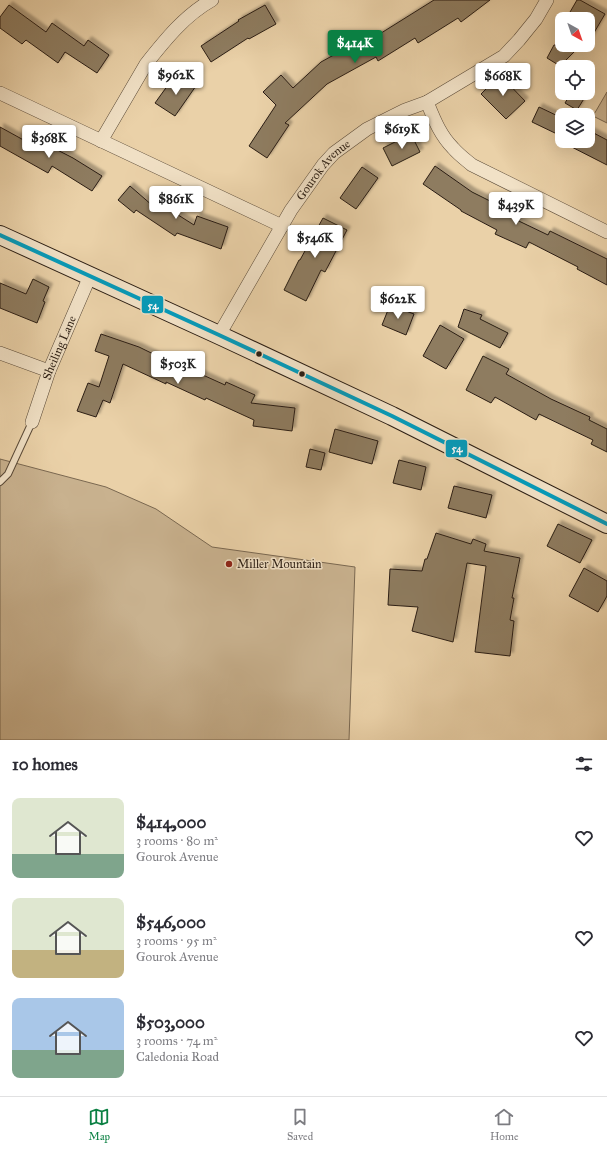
<!DOCTYPE html>
<html lang="en">
<head>
<meta charset="utf-8">
<style>
  :root { --surface:#fff; --page:#f7f7f7; --text:#2b2b33; --muted:#7c7c81; --line:#e1e1e2; --accent:#0b8043 }
  body { margin:0; font-family:"IM FELL Great Primer",serif; background:var(--page); color:var(--text); height:100vh; display:flex; flex-direction:column; font-size:15px; white-space:nowrap }
  * { box-sizing:border-box; margin:0 }
  p { font-size:13px; color:var(--muted) }
  .icon { flex:none; width:22px; height:22px; fill:none; stroke:currentColor; stroke-width:2; stroke-linecap:round; stroke-linejoin:round }
  .map { position:relative; height:740px; overflow:hidden }
  .sheet { display:flex; flex-direction:column; background:var(--surface); flex:1 }
  .sheet>* { flex:none }
  .needle { width:26px; rotate:140deg }
  .tools { position:absolute; left:555px; top:12px; display:grid; gap:8px }
  .tools a { display:grid; place-items:center; width:40px; height:40px; border-radius:8px; background:var(--surface); box-shadow:0 4px 16px #0002; font-size:20px }
  .price { position:absolute; translate:-50% -34px; padding:0 9px; border-radius:4px; background:#fff; color:#222; font-size:13px; line-height:26px; filter:drop-shadow(0 1px 2px #0008) }
  .price::after { content:''; position:absolute; left:50%; top:24px; width:12px; height:9px; margin-left:-6px; background:inherit; clip-path:polygon(0 0,100% 0,50% 100%) }
  .price.on { background:var(--accent); color:#fff }
  ul { padding:0; list-style:none }
  li { display:flex; align-items:center; gap:12px; height:100px; padding:0 12px }
  li span { display:grid; place-items:center; flex:none; width:112px; height:80px; border-radius:8px; color:#555 }
  li>.icon { margin-inline-start:auto }
  span .icon { width:48px; height:48px; fill:#fffc; stroke-width:1 }
  li b { font-size:17px }
  h2 { display:flex; justify-content:space-between; align-items:center; height:48px; padding:0 12px; font-size:17px }
  .tabs { display:flex; justify-content:space-around; align-items:center; height:56px; border-top:1px solid var(--line); background:var(--surface); font-size:11px; color:var(--muted) }
  .tabs a { display:grid; justify-items:center; gap:2px }
  .tabs .on { color:var(--accent) }
  .map>svg:first-child { display:block }
  .green { fill:#c9b28f; stroke:#7a6851 }
  .building { fill:#8e7b60; stroke:#2a1d13; filter:url(#shadow) }
  .lines { fill:none; stroke-linecap:round; stroke-linejoin:round }
  .lane-casing { stroke:#5a4a38; stroke-width:8 }
  .street-casing { stroke:#5a4a38; stroke-width:14 }
  .secondary-casing { stroke:#2a1d13; stroke-width:20 }
  .lane { stroke:#f1e1c6; stroke-width:6 }
  .street { stroke:#f1e1c6; stroke-width:13 }
  .secondary { stroke:#f1e1c6; stroke-width:18 }
  .bus-1-casing { stroke:#f1e1c6; stroke-width:7 }
  .bus-1 { stroke:#049bbb; stroke-width:4 }
  .bus-dot { fill:#2a1d13; stroke:#f1e1c6; stroke-width:1.5 }
  .poi-dot { fill:#8f2418; stroke:#f1e1c6; stroke-width:1.5 }
  .labels { text-anchor:middle; dominant-baseline:central; stroke-width:3; stroke-linejoin:round; paint-order:stroke }
  .street-label { font-size:12px; fill:#2a1d13; stroke:#f1e1c6 }
  .poi-label { font-size:12px; fill:#2a1d13; stroke:#f1e1c6; text-anchor:start }
  .line-badge { stroke:#f1e1c6; stroke-width:1.5 }
  .badge-label { font-size:11px; text-anchor:middle; font-weight:bold; fill:#fff }
</style>
</head>
<body>
<div class="map">
<svg width="607" height="740" viewBox="0 0 607 740">
  <defs>
    <filter id="shadow"><feDropShadow dx="3.5" dy="-3.5" stdDeviation="1" flood-color="#0004"/></filter>
  </defs>
  <rect width="100%" height="100%" fill="#ead1a8"/>
  <filter id="stains"><feTurbulence type="fractalNoise" baseFrequency=".005" numOctaves="4"/><feColorMatrix values="0 0 0 0 .2 0 0 0 0 .09 0 0 0 0 .02 0 0 0 .5 -.17"/></filter>
  <radialGradient id="worn" r=".72"><stop offset=".6" stop-color="#630" stop-opacity="0"/><stop offset="1" stop-color="#630" stop-opacity=".3"/></radialGradient>
  <g class="green">
    <polygon points="607,92 607,123 593,116"/>
    <polygon points="0,459 106,487 156,509 212,547 355,567 349,740 0,740"/>
  </g>
  <g class="building">
    <polygon points="434,0 490,0 461,22 458,18 418,43 415,38 378,61 376,57 327,84 285,123 289,125 267,158 249,146 276,105 263,92 281,75 293,88 321,62 352,45 354,50"/>
    <polygon points="577,0 580,0 605,14 588,43 588,19 566,19"/>
    <polygon points="9,5 46,32 52,23 84,46 88,40 109,55 97,73 65,52 58,63 26,40 22,44 0,28 0,17"/>
    <polygon points="265,5 276,24 249,39 248,38 211,62 201,46 239,21 238,20"/>
    <polygon points="554,45 581,45 560,66 547,58"/>
    <polygon points="500,75 525,101 506,119 481,94"/>
    <polygon points="183,76 198,83 175,116 155,103 168,85 174,89"/>
    <polygon points="571,93 577,93 585,97 577,110 565,103"/>
    <polygon points="539,107 562,118 562,124 557,134 532,122"/>
    <polygon points="0,127 29,143 32,137 73,158 102,176 92,191 52,166 48,173 0,146"/>
    <polygon points="588,130 607,140 607,165 560,141 588,141"/>
    <polygon points="411,134 420,152 392,166 383,148"/>
    <polygon points="435,166 472,192 502,207 500,212 548,235 550,231 607,259 607,285 577,269 578,267 529,242 526,248 495,234 497,230 461,211 461,210 423,184"/>
    <polygon points="362,167 378,178 356,209 340,198"/>
    <polygon points="130,186 153,206 156,201 194,225 197,216 228,227 221,249 177,233 175,236 136,210 134,213 118,200"/>
    <polygon points="323,218 347,230 325,272 321,270 306,301 284,290 299,260 300,260"/>
    <polygon points="33,279 49,287 43,301 45,302 37,323 0,308 0,283 26,294"/>
    <polygon points="390,305 414,314 406,335 382,325"/>
    <polygon points="464,309 482,315 480,319 508,333 500,348 458,327"/>
    <polygon points="440,325 464,339 446,369 423,356"/>
    <polygon points="101,334 139,347 182,368 183,366 225,385 226,382 255,395 251,403 295,408 292,431 253,426 254,420 206,398 205,400 166,382 166,384 123,364 110,403 103,400 96,417 77,411 88,383 99,387 109,356 95,351"/>
    <polygon points="483,356 509,369 506,374 551,399 590,417 589,420 607,429 607,452 591,444 593,440 539,414 536,420 495,397 491,403 466,390"/>
    <polygon points="335,429 378,441 372,464 329,452"/>
    <polygon points="310,449 325,453 321,470 306,467"/>
    <polygon points="399,460 426,467 421,490 393,483"/>
    <polygon points="454,486 492,495 486,518 448,508"/>
    <polygon points="558,524 592,540 580,563 547,546"/>
    <polygon points="436,533 471,544 473,539 486,544 484,551 520,558 512,598 514,598 510,620 514,621 510,656 475,652 486,566 467,563 453,642 412,631 418,607 388,605 390,569 422,571 425,559 427,559"/>
    <polygon points="584,568 607,581 607,596 598,612 569,596"/>
  </g>
  <g class="lines">
    <g class="lane-casing">
      <polyline id="lane" points="0,482 8,474 32,422"/>
    </g>
    <g class="street-casing">
      <g id="street">
        <polyline points="0,93 282,226"/>
        <path d="M427 102C434 119 440 135 453 148 459 155 466 160 472 165L607 232"/>
        <path d="M101 141 146 64C165 40 185 15 212 0"/>
        <path id="s1" d="M219 335 291 210 323 165 334 153 367 129 405 110 427 102 504 56 519 40 536 19 547 0"/>
        <polyline points="0,353 49,371"/>
        <path id="s2" d="M32 422 49 371 90 276"/>
      </g>
    </g>
    <g class="secondary-casing">
      <polyline id="secondary" points="0,235 219,335 392,416 607,524"/>
    </g>
    <use href="#lane" class="lane"/>
    <use href="#street" class="street"/>
    <use href="#secondary" class="secondary"/>
    <g class="bus-1-casing">
      <polyline id="bus-1" points="0,235 219,335 392,416 607,524"/>
    </g>
    <use href="#bus-1" class="bus-1"/>
  </g>
  <g class="bus-dot">
    <circle cx="259" cy="354" r="3.5"/>
    <circle cx="302" cy="374" r="3.5"/>
  </g>
  <circle class="poi-dot" cx="229" cy="564" r="4"/>
  <g class="labels">
    <g class="street-label">
      <text stroke="none"><textPath href="#s1" startOffset="196">Gourok Avenue</textPath></text>
      <text stroke="none"><textPath href="#s2" startOffset="79">Sheiling Lane</textPath></text>
    </g>
    <g class="poi-label">
      <text x="237" y="564">Miller Mountain</text>
    </g>
  </g>
  <g class="line-badge">
    <rect x="141" y="295" width="23" height="19" rx="4" fill="#049bbb"/>
    <rect x="445" y="439" width="23" height="19" rx="4" fill="#049bbb"/>
  </g>
  <g class="badge-label">
    <text x="153" y="309">54</text>
    <text x="457" y="452">54</text>
  </g>
  <rect width="100%" height="100%" filter="url(#stains)"/>
  <rect width="100%" height="100%" fill="url(#worn)"/>
</svg>
<div class="tools">
<a><svg class="needle" viewBox="-14 -14 28 28"><path d="M0-13l5 13h-10z" fill="#e53935"/><path d="M0 13l5-13h-10z" fill="#7c7c81"/></svg></a>
<a><svg class="icon" aria-label="locate" viewBox="0 0 24 24"><circle cx="12" cy="12" r="6"/><path d="M12 2v4M12 18v4M2 12h4M18 12h4"/></svg></a>
<a><svg class="icon" aria-label="layers" viewBox="0 0 24 24"><path d="M12 4l9 5-9 5-9-5zM3 14l9 5 9-5"/></svg></a>
</div>
<b class="price on" style="left:355px;top:64px">$414K</b>
<b class="price" style="left:176px;top:96px">$962K</b>
<b class="price" style="left:503px;top:97px">$668K</b>
<b class="price" style="left:402px;top:150px">$619K</b>
<b class="price" style="left:49px;top:159px">$368K</b>
<b class="price" style="left:176px;top:220px">$861K</b>
<b class="price" style="left:516px;top:226px">$439K</b>
<b class="price" style="left:315px;top:259px">$546K</b>
<b class="price" style="left:398px;top:320px">$622K</b>
<b class="price" style="left:178px;top:385px">$503K</b>
</div>
<section class="sheet">
<h2>10 homes<svg class="icon" aria-label="filters" viewBox="0 0 24 24"><path d="M4 7h16M4 17h16"/><circle cx="9" cy="7" r="2"/><circle cx="15" cy="17" r="2"/></svg></h2>
<ul>
<li><span style="background:linear-gradient(#dfe7d0 70%,#7fa58c 0)"><svg class="icon" aria-label="home" viewBox="0 0 24 24"><path d="M3 11l9-7 9 7M6 9v11h12V9"/></svg></span><div><b>$414,000</b><p>3 rooms · 80 m²</p><p>Gourok Avenue</p></div><svg class="icon" aria-label="heart" viewBox="0 0 24 24"><path d="M12 20l-8-8c-3-5 5-10 8-4 3-6 11-1 8 4z"/></svg></li>
<li><span style="background:linear-gradient(#dfe7d0 65%,#c2b280 0)"><svg class="icon" aria-label="home" viewBox="0 0 24 24"><path d="M3 11l9-7 9 7M6 9v11h12V9"/></svg></span><div><b>$546,000</b><p>3 rooms · 95 m²</p><p>Gourok Avenue</p></div><svg class="icon" aria-label="heart" viewBox="0 0 24 24"><path d="M12 20l-8-8c-3-5 5-10 8-4 3-6 11-1 8 4z"/></svg></li>
<li><span style="background:linear-gradient(#a9c7e8 65%,#7fa58c 0)"><svg class="icon" aria-label="home" viewBox="0 0 24 24"><path d="M3 11l9-7 9 7M6 9v11h12V9"/></svg></span><div><b>$503,000</b><p>3 rooms · 74 m²</p><p>Caledonia Road</p></div><svg class="icon" aria-label="heart" viewBox="0 0 24 24"><path d="M12 20l-8-8c-3-5 5-10 8-4 3-6 11-1 8 4z"/></svg></li>
</ul>
</section>
<nav class="tabs">
<a class="on"><svg class="icon" aria-label="map" viewBox="0 0 24 24"><path d="M3 6l6-2 6 2 6-2v14l-6 2-6-2-6 2zM9 4v14M15 6v14"/></svg>Map</a>
<a><svg class="icon" aria-label="saved" viewBox="0 0 24 24"><path d="M7 4h10v16l-5-4-5 4z"/></svg>Saved</a>
<a><svg class="icon" aria-label="home" viewBox="0 0 24 24"><path d="M3 11l9-7 9 7M6 9v11h12V9"/></svg>Home</a>
</nav>
</body>
</html>
